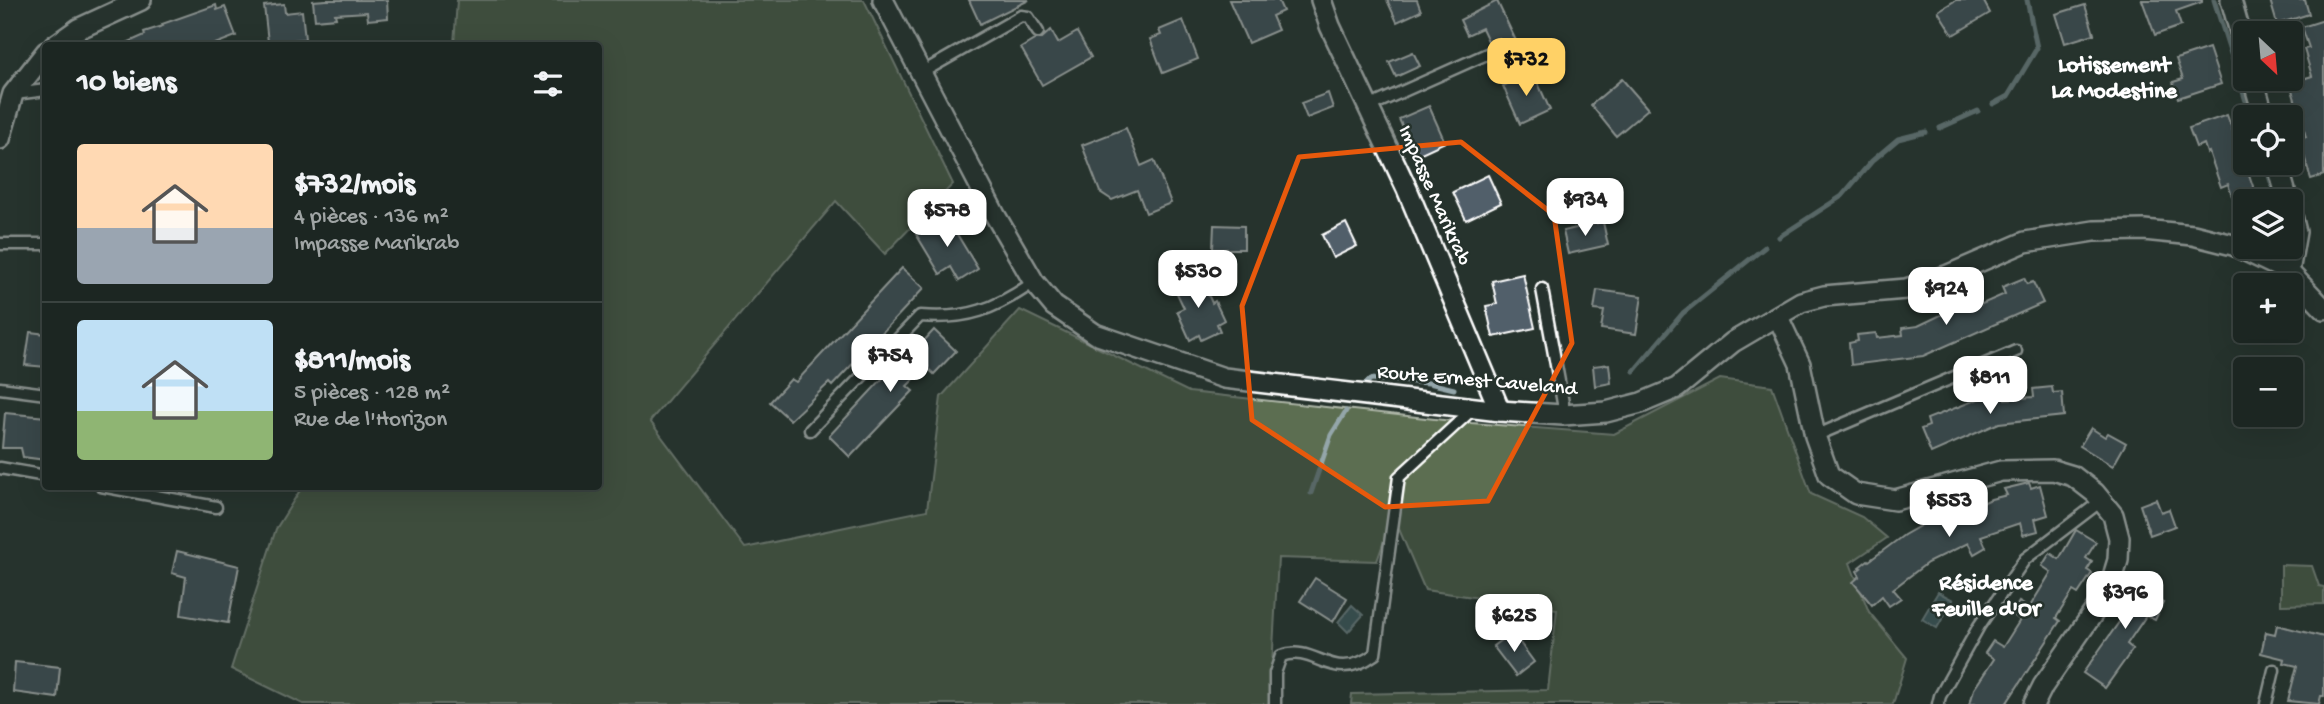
<!DOCTYPE html>
<html lang="fr">
<head>
<meta charset="utf-8">
<style>
  :root { --surface:#1c2622; --page:#252e2a; --text:#f1f3f6; --muted:#a0a5a5; --line:#3a4340; --accent:#ffd166 }
  body { margin:0; font-family:"Gochi Hand",sans-serif; background:var(--page); color:var(--text); height:100vh; display:flex; flex-direction:column; font-size:26px; white-space:nowrap }
  * { box-sizing:border-box; margin:0 }
  p { font-size:23px; color:var(--muted) }
  .icon { flex:none; width:38px; height:38px; fill:none; stroke:currentColor; stroke-width:2; stroke-linecap:round; stroke-linejoin:round }
  .map { position:relative; flex:1; overflow:hidden }
  .drawer { position:absolute; left:42px; top:42px; width:560px; height:448px; display:flex; flex-direction:column; background:var(--surface); border-radius:7px; box-shadow:0 7px 28px #0002,0 0 0 2px var(--line) }
  .drawer>* { flex:none }
  .needle { width:46px; rotate:154deg }
  .controls { position:absolute; left:2233px; top:21px; display:grid; gap:14px }
  .controls a { display:grid; place-items:center; width:70px; height:70px; border-radius:7px; background:var(--surface); box-shadow:0 7px 28px #0002,0 0 0 2px var(--line); font-size:35px }
  .price { position:absolute; translate:-50% -60px; padding:0 16px; border-radius:14px; background:#fff; color:#222; font-size:23px; line-height:46px; filter:drop-shadow(0 2px 4px #0008) }
  .price::after { content:''; position:absolute; left:50%; top:42px; width:21px; height:16px; margin-left:-10px; background:inherit; clip-path:polygon(0 0,100% 0,50% 100%) }
  .price.selected { background:var(--accent); color:#111 }
  ul { padding:0; list-style:none }
  li { display:flex; align-items:center; gap:21px; height:175px; padding:0 35px }
  li+li { border-top:2px solid var(--line) }
  li span { display:grid; place-items:center; flex:none; width:196px; height:140px; border-radius:7px; color:#555 }
  li>.icon { margin-inline-start:auto }
  span .icon { width:84px; height:84px; fill:#fffc; stroke-width:1 }
  li b { font-size:30px }
  h2 { display:flex; justify-content:space-between; align-items:center; height:84px; padding:0 35px; font-size:30px }
  .map>svg:first-child { display:block }
  .green { fill:#5c6e51; stroke:#aeb6a8; stroke-width:2 }
  .water { fill:#4c6a72; stroke:#94a6aa; stroke-width:2 }
  .lines { fill:none; stroke-linecap:round; stroke-linejoin:round }
  .stream { stroke:#94a6aa; stroke-width:5 }
  .building { fill:#515e6b; stroke:#fff; stroke-width:2 }
  .lane-casing { stroke:#fff; stroke-width:15 }
  .street-casing { stroke:#fff; stroke-width:24 }
  .lane { stroke:#26332d; stroke-width:10 }
  .street { stroke:#26332d; stroke-width:19 }
  .marked { fill:none; stroke:#e8590c; stroke-width:5; stroke-linejoin:round }
  .labels { text-anchor:middle; dominant-baseline:central; stroke-width:5; stroke-linejoin:round; paint-order:stroke }
  .street-label { font-size:21px; fill:#fff; stroke:#26332d }
  .neighbourhood-label { font-size:23px; font-weight:bold; fill:#fff; stroke:#26332d }
</style>
</head>
<body>
<div class="map">
<svg width="2324" height="704" viewBox="0 0 2324 704">
  <rect width="100%" height="100%" fill="#26332d"/>
  <filter id="ink" filterUnits="userSpaceOnUse"><feTurbulence type="fractalNoise" baseFrequency=".0143" numOctaves="2"/><feDisplacementMap in="SourceGraphic" scale="14" xChannelSelector="R" yChannelSelector="G"/><feConvolveMatrix kernelMatrix="1 2 1 2 8 2 1 2 1" color-interpolation-filters="sRGB"/></filter>
  <g filter="url(#ink)">
    <g class="green">
      <polygon points="457,0 864,0 953,184 885,254 836,201 650,421 745,548 927,510 941,397 1020,310 1189,392 1471,423 1614,434 1720,379 1772,386 1811,494 1862,517 1887,538 1850,563 1869,612 1907,658 1893,704 1351,704 1352,694 1548,690 1557,609 1425,590 1393,515 1377,561 1278,558 1270,704 303,704 231,669 276,529 302,487 598,486 598,46 454,45"/>
      <polygon points="2281,565 2312,566 2319,586 2324,587 2324,604 2281,605"/>
    </g>
    <g class="water">
      <polygon points="1938,592 1953,600 1937,628 1922,619"/>
      <polygon points="1352,605 1363,615 1348,632 1338,622"/>
    </g>
    <g class="lines">
      <g class="stream">
        <polyline points="2214,0 2251,117"/>
        <polyline points="1993,104 2008,96 2037,48 2027,0"/>
        <polyline points="1940,128 1978,111"/>
        <polyline points="2265,163 2277,201"/>
        <polyline points="1779,237 1842,196 1872,161 1898,139 1926,132"/>
        <polyline points="1634,371 1683,313 1765,247"/>
        <polyline points="1362,387 1371,379 1429,383 1454,389"/>
        <polyline points="1311,493 1331,435 1346,411"/>
      </g>
    </g>
    <g class="building">
      <polygon points="326,0 387,0 388,18 368,20 367,12 335,14 336,18 315,20 313,1"/>
      <polygon points="969,0 1029,0 980,24"/>
      <polygon points="1229,0 1278,0 1283,11 1272,16 1278,30 1248,43"/>
      <polygon points="1387,0 1417,0 1421,11 1397,22"/>
      <polygon points="1956,0 1983,0 1990,13 1953,35 1938,11"/>
      <polygon points="2142,0 2202,0 2202,2 2176,11 2181,26 2155,35"/>
      <polygon points="2270,0 2305,0 2309,14 2277,24"/>
      <polygon points="1497,1 1518,45 1505,52 1499,38 1489,43 1482,28 1467,35 1460,20"/>
      <polygon points="284,4 285,13 302,11 305,39 268,42 264,6"/>
      <polygon points="216,5 217,10 225,7 236,36 210,46 120,46 145,35 144,32 163,26 162,24"/>
      <polygon points="2085,5 2094,34 2065,43 2056,14"/>
      <polygon points="1183,20 1198,59 1163,73 1150,39 1161,35 1159,30"/>
      <polygon points="2324,20 2324,175 2311,179 2299,139 2306,137 2290,83 2312,76 2304,49 2309,48 2302,27"/>
      <polygon points="1051,30 1058,43 1077,32 1091,57 1042,85 1021,48 1036,39 1042,38"/>
      <polygon points="2209,48 2221,84 2178,98 2173,82 2183,79 2176,59"/>
      <polygon points="1413,52 1420,66 1396,77 1389,62"/>
      <polygon points="1533,72 1550,110 1520,124 1503,86"/>
      <polygon points="1622,79 1648,109 1616,136 1591,105"/>
      <polygon points="1328,93 1333,108 1307,118 1301,103"/>
      <polygon points="1429,106 1445,142 1415,156 1399,119"/>
      <polygon points="2227,115 2240,151 2245,149 2245,163 2255,192 2233,199 2228,184 2221,187 2209,152 2207,153 2204,144 2196,147 2189,128"/>
      <polygon points="1126,128 1141,166 1154,160 1171,203 1146,213 1137,190 1112,200 1100,192 1082,145"/>
      <polygon points="1488,175 1501,203 1466,220 1453,192"/>
      <polygon points="946,216 978,269 959,281 951,267 940,274 916,234"/>
      <polygon points="1603,222 1608,245 1568,254 1563,231"/>
      <polygon points="1346,223 1357,246 1333,258 1322,235"/>
      <polygon points="1214,225 1244,226 1244,249 1213,249"/>
      <polygon points="902,268 924,288 832,386 829,383 790,420 770,402 791,379 796,382"/>
      <polygon points="1523,274 1535,328 1493,337 1486,306 1497,304 1492,281"/>
      <polygon points="2024,278 2027,284 2033,282 2043,303 1923,356 1851,365 1849,343 1858,341 1857,335 1876,333 1877,338 1903,335 1902,328 1918,326 1970,301 1973,308 2005,294 2002,287"/>
      <polygon points="1190,279 1192,283 1201,279 1212,303 1215,301 1224,320 1217,324 1220,331 1201,340 1199,335 1190,340 1177,311 1184,308 1174,287"/>
      <polygon points="1597,290 1642,296 1636,334 1601,329 1604,311 1594,310"/>
      <polygon points="934,330 956,351 934,374 926,367 907,386 913,391 850,457 829,436 896,364 899,368"/>
      <polygon points="30,332 46,334 46,367 25,365"/>
      <polygon points="1609,364 1611,383 1595,386 1593,366"/>
      <polygon points="2052,387 2053,393 2062,392 2064,416 1999,423 1931,453 1921,429 1929,426 1927,419 1991,394 2005,394 2005,399 2034,397 2033,389"/>
      <polygon points="5,413 46,417 46,460 23,457 21,448 2,448"/>
      <polygon points="2091,428 2105,437 2108,433 2126,443 2113,466 2080,446"/>
      <polygon points="2029,483 2031,488 2040,485 2048,515 2035,519 2038,531 2023,535 2020,523 1981,536 1986,547 1974,554 1968,543 1927,563 1893,589 1901,598 1889,606 1882,596 1872,605 1853,582 1860,576 1857,571 1861,568 1859,567 1868,560 1869,561 1904,535 1934,518 1970,501 1974,507 1991,499 2007,495 2004,489"/>
      <polygon points="2156,499 2161,512 2169,509 2175,526 2150,535 2140,505"/>
      <polygon points="2076,530 2096,542 2086,558 2092,562 2087,570 2092,573 2078,594 2073,591 2056,618 2060,621 2006,704 1970,704 1974,689 1994,659 1985,653 1993,641 2003,647 2020,620 2012,614 2019,602 2029,608 2051,572 2042,566 2050,553 2059,559"/>
      <polygon points="177,551 239,566 228,623 181,615 186,577 172,573"/>
      <polygon points="2131,576 2160,586 2155,599 2163,603 2155,620 2146,616 2127,644 2133,649 2105,688 2083,673 2134,601 2122,596"/>
      <polygon points="1315,578 1347,598 1333,622 1300,601"/>
      <polygon points="2277,625 2324,637 2324,696 2321,696 2319,704 2288,701 2297,666 2284,663 2285,659 2261,653 2266,632 2275,634"/>
      <polygon points="1512,632 1534,662 1516,676 1493,646"/>
      <polygon points="15,662 60,667 57,698 13,692"/>
    </g>
    <g class="lines">
      <g class="lane-casing">
        <g id="lane">
          <polyline points="921,73 1021,16 1028,17 1038,32"/>
          <polyline points="15,94 46,90"/>
          <polyline points="1368,107 1489,53"/>
          <polyline points="0,244 46,244"/>
          <polyline points="1542,289 1563,403 1563,415"/>
          <polyline points="0,388 46,394"/>
          <path d="M810 430 920 316C968 320 995 309 1034 282"/>
          <polyline points="1815,436 2016,351"/>
          <polyline points="0,468 46,476"/>
          <polyline points="101,486 216,507"/>
          <path d="M1275 704V673L1281 656C1317 643 1331 686 1375 654L1399 477 1474 408"/>
          <polyline points="1938,704 1940,696 1979,626 2025,559 2101,501"/>
          <polyline points="2266,704 2274,670"/>
        </g>
      </g>
      <g class="street-casing">
        <g id="street">
          <polyline points="883,0 995,215 1034,282 1054,306 1095,334 1224,378 1500,411 1563,415 1606,412 1641,403 1677,388 1733,342 1801,302 1824,296 1906,289 1946,276 2025,242 2094,231 2144,230 2193,235 2233,245 2289,272 2324,309"/>
          <polyline points="1321,0 1330,26 1407,189 1500,411"/>
          <polyline points="2231,0 2245,50"/>
          <polyline points="54,46 78,29 141,0"/>
          <polyline points="2253,79 2264,117"/>
          <polyline points="0,139 13,94 46,52"/>
          <polyline points="2277,163 2288,201"/>
          <polyline points="2289,272 2296,232 2291,212"/>
          <polyline points="1778,317 1800,364 1815,436 1829,475 1856,494 1895,500 2001,471 2053,470 2073,476 2095,493 2113,515 2119,538 2118,560 2109,590 2043,686 2034,704"/>
        </g>
      </g>
      <use href="#lane" class="lane"/>
      <use href="#street" class="street"/>
    </g>
  </g>
  <path d="M0 0H2324V704H0ZM1461 142 1554 215 1572 343 1488 501 1385 507 1252 420 1242 306 1299 157Z" fill="#26332d" fill-opacity=".55" fill-rule="evenodd"/>
  <path class="marked" d="M1461 142 1554 215 1572 343 1488 501 1385 507 1252 420 1242 306 1299 157Z"/>
  <g class="labels">
    <g class="street-label">
      <text transform="translate(1433 196) rotate(66)">Impasse Marikrab</text>
      <text transform="translate(1477 382) rotate(5)">Route Ernest Caveland</text>
    </g>
    <g class="neighbourhood-label">
      <text x="2114" y="66">Lotissement<tspan x="2114" dy="26">La Modestine</tspan></text>
      <text x="1986" y="584">Résidence<tspan x="1986" dy="26">Feuille d'Or</tspan></text>
    </g>
  </g>
</svg>
<div class="controls">
<a><svg class="needle" viewBox="-14 -14 28 28"><path d="M0-13l5 13h-10z" fill="#e53935"/><path d="M0 13l5-13h-10z" fill="#a0a5a5"/></svg></a>
<a><svg class="icon" aria-label="locate" viewBox="0 0 24 24"><circle cx="12" cy="12" r="6"/><path d="M12 2v4M12 18v4M2 12h4M18 12h4"/></svg></a>
<a><svg class="icon" aria-label="layers" viewBox="0 0 24 24"><path d="M12 4l9 5-9 5-9-5zM3 14l9 5 9-5"/></svg></a>
<a>+</a>
<a>−</a>
</div>
<b class="price selected" style="left:1526px;top:98px">$732</b>
<b class="price" style="left:1585px;top:238px">$934</b>
<b class="price" style="left:947px;top:249px">$578</b>
<b class="price" style="left:1198px;top:310px">$530</b>
<b class="price" style="left:1946px;top:327px">$924</b>
<b class="price" style="left:890px;top:394px">$754</b>
<b class="price" style="left:1990px;top:416px">$811</b>
<b class="price" style="left:1949px;top:539px">$553</b>
<b class="price" style="left:2125px;top:631px">$396</b>
<b class="price" style="left:1514px;top:654px">$625</b>
<section class="drawer">
<h2>10 biens<svg class="icon" aria-label="filters" viewBox="0 0 24 24"><path d="M4 7h16M4 17h16"/><circle cx="9" cy="7" r="2"/><circle cx="15" cy="17" r="2"/></svg></h2>
<ul>
<li><span style="background:linear-gradient(#ffd9b3 60%,#9aa5b1 0)"><svg class="icon" aria-label="home" viewBox="0 0 24 24"><path d="M3 11l9-7 9 7M6 9v11h12V9"/></svg></span><div><b>$732/mois</b><p>4 pièces · 136 m²</p><p>Impasse Marikrab</p></div></li>
<li><span style="background:linear-gradient(#bfe0f5 65%,#8fb573 0)"><svg class="icon" aria-label="home" viewBox="0 0 24 24"><path d="M3 11l9-7 9 7M6 9v11h12V9"/></svg></span><div><b>$811/mois</b><p>5 pièces · 128 m²</p><p>Rue de l'Horizon</p></div></li>
</ul>
</section>
</div>
</body>
</html>
